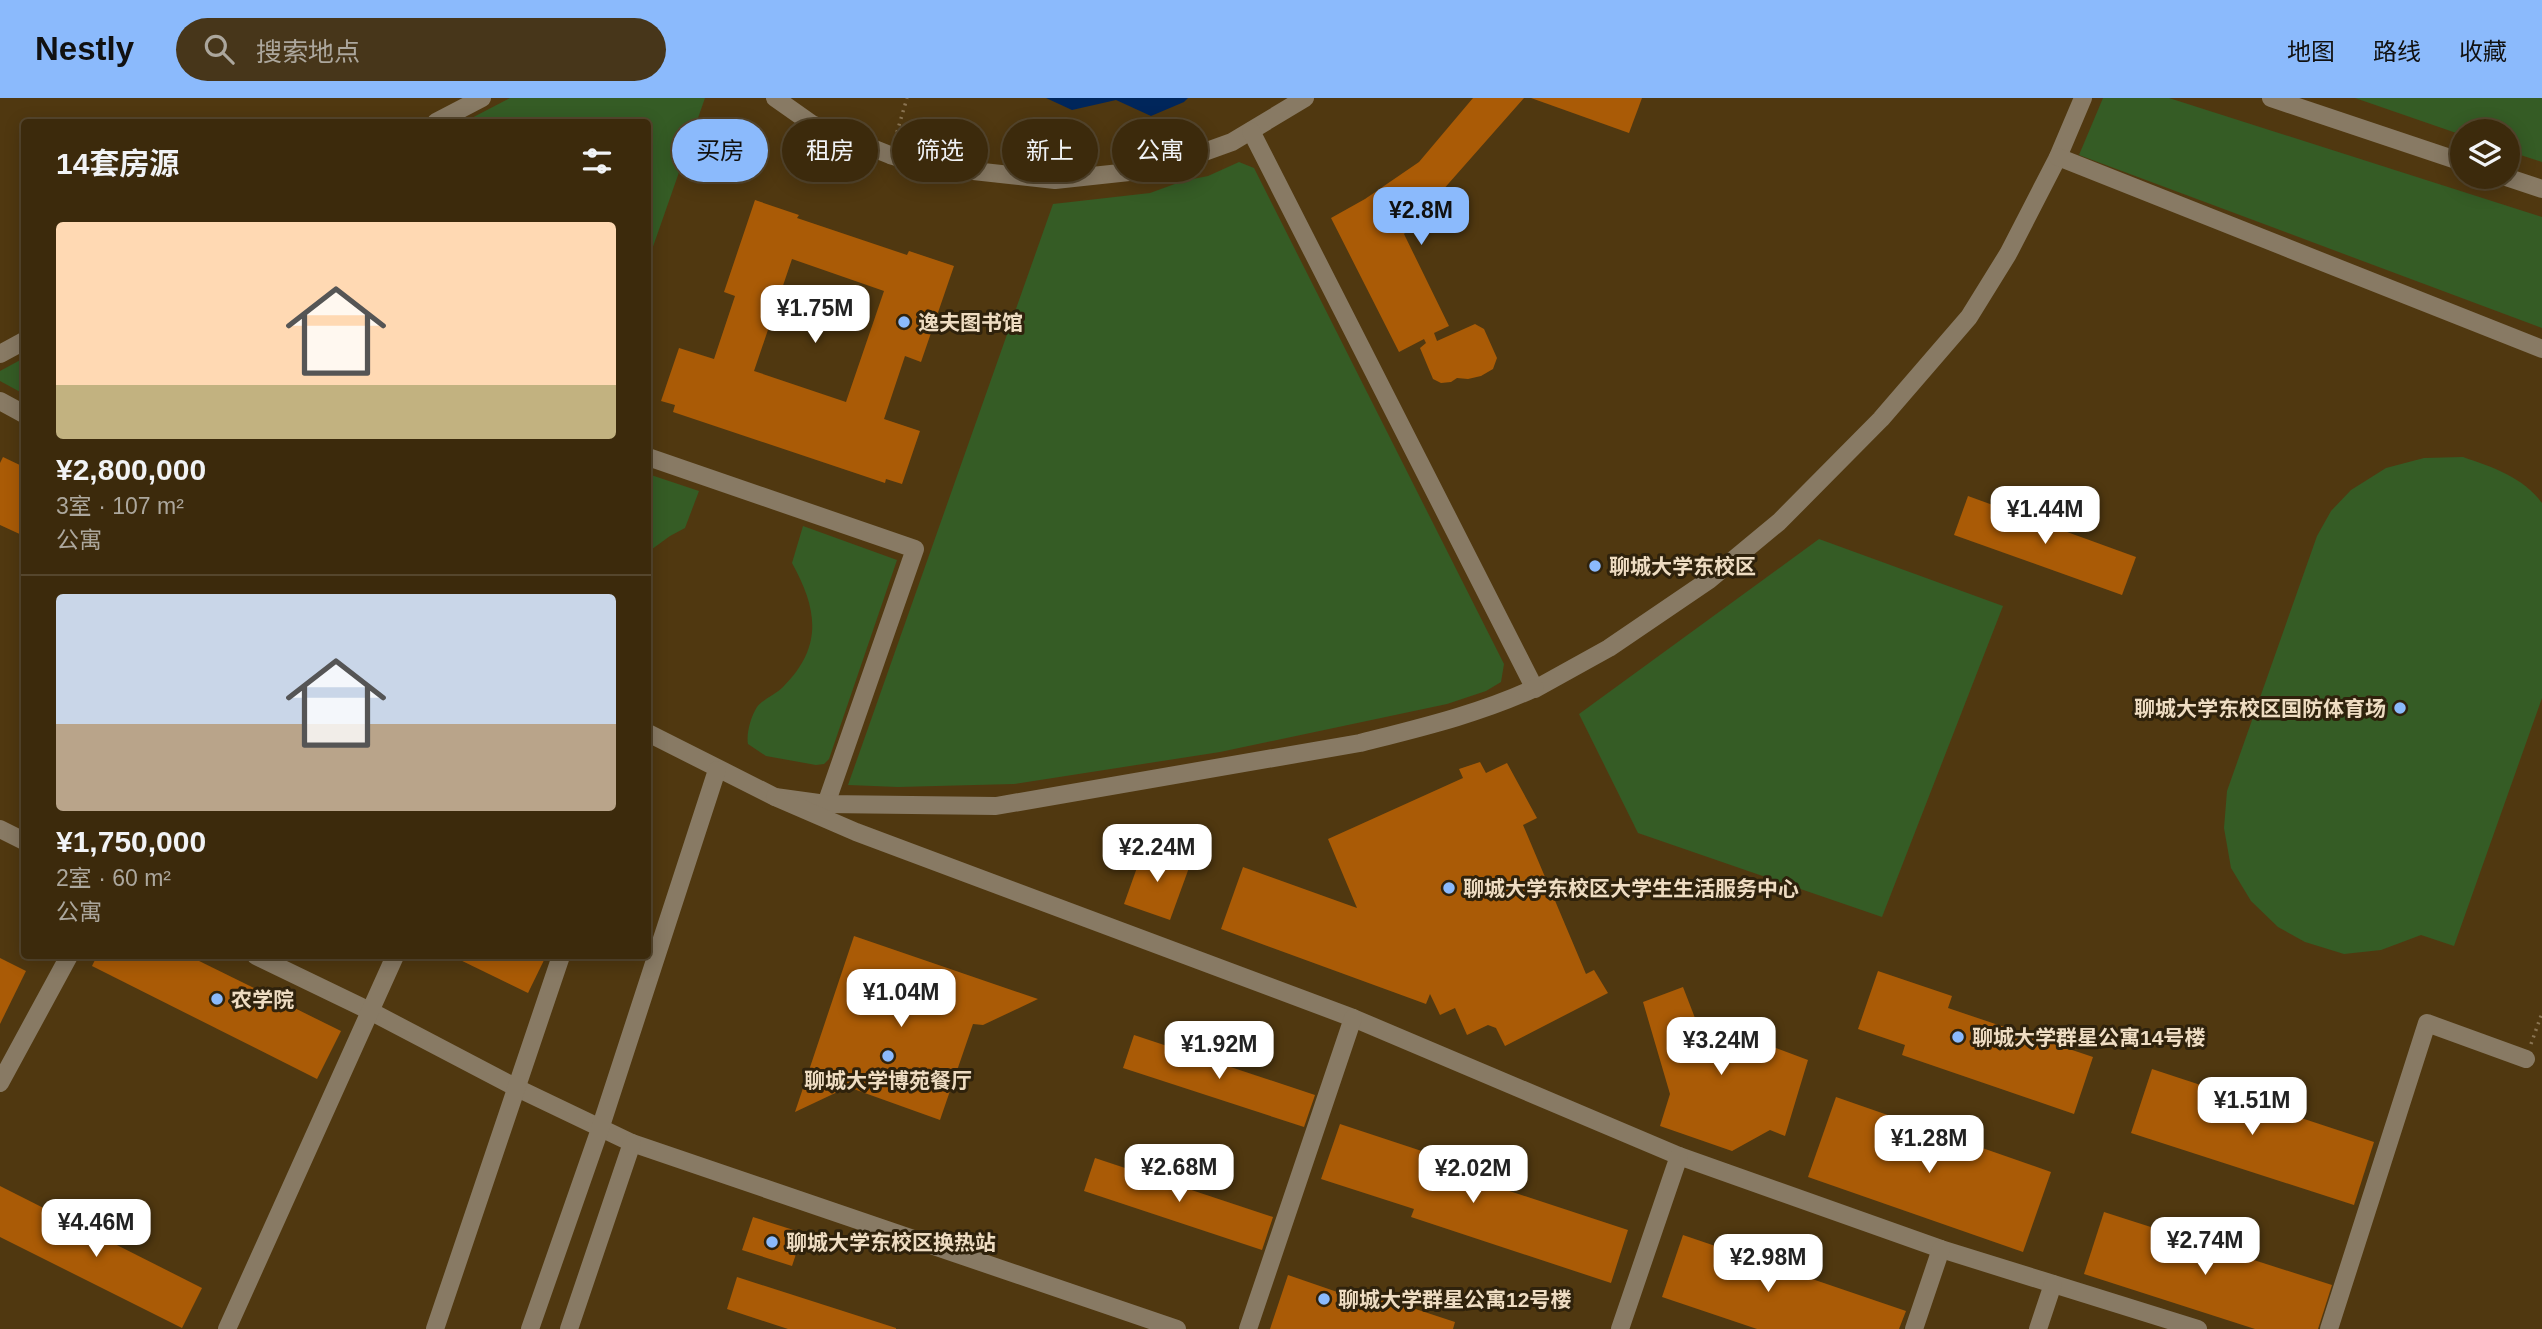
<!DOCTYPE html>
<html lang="zh">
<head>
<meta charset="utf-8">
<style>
  :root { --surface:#3c2a0c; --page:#47361a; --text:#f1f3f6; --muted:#aca79d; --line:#55462d; --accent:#8bbafc }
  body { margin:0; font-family:Helvetica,"Noto Sans SC",sans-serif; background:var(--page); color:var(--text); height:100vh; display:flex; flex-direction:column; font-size:26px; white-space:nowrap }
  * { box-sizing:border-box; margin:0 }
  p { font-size:23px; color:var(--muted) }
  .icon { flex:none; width:38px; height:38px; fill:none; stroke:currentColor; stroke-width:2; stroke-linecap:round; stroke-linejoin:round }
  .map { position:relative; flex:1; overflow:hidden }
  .drawer { position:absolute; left:21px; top:21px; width:630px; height:840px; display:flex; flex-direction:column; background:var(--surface); border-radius:7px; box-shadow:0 4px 18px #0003,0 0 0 2px var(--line) }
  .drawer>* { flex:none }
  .hud { position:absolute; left:672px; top:21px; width:665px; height:63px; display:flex; gap:14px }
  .controls { position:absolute; left:2450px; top:21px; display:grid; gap:14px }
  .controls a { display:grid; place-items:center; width:70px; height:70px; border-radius:50%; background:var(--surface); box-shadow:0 4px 18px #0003,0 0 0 2px var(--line); font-size:35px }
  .price { position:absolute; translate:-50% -60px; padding:0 16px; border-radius:14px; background:#fff; color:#222; font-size:23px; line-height:46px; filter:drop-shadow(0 2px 4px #0008) }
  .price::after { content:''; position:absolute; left:50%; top:42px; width:21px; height:16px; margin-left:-10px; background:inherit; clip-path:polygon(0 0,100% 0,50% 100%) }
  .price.selected { background:var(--accent); color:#111 }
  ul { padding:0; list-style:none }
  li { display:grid; align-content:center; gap:14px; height:371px; padding:0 35px }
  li+li { border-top:2px solid var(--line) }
  li span { display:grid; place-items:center; height:217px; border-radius:7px; color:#555 }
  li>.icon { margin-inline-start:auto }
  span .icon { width:126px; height:126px; fill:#fffc; stroke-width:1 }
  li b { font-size:30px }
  h2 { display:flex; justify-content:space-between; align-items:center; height:84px; padding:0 35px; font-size:30px }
  .pill { padding:0 24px; border-radius:32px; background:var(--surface); box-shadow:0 4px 18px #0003,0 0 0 2px var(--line); font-size:24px; line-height:63px }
  .pill.selected { background:var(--accent); color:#111 }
  header { display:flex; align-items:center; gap:42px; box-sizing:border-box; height:98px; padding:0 35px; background:var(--accent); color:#111 }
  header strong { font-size:33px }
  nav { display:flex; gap:38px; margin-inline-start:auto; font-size:24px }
  .search { width:490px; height:63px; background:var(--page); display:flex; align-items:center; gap:18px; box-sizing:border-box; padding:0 24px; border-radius:38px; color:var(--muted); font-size:26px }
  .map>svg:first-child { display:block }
  .green { fill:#355c25 }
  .water { fill:#00265b }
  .building { fill:#aa5b06; fill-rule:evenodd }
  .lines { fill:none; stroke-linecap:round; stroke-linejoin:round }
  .path { stroke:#8a7452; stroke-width:3.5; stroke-dasharray:2 5; stroke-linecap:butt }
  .minor { stroke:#887a64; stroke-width:18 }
  .poi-dot { fill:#8bbafc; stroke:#2f220c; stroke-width:2.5 }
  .labels { text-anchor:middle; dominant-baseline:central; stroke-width:6; stroke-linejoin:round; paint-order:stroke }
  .poi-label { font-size:21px; font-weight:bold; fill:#eedcc2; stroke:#2f220c; text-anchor:start }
</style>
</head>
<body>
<header>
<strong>Nestly</strong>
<div class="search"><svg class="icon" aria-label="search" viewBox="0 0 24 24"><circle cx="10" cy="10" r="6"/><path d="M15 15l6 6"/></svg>搜索地点</div>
<nav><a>地图</a><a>路线</a><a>收藏</a></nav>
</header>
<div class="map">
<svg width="2542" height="1231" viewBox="0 0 2542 1231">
  <rect width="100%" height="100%" fill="#503810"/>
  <g class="green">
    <polygon points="510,0 705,0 648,163 648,24 464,24"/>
    <polygon points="2103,0 2169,0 2542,119 2542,230 2079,57"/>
    <polygon points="2355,0 2542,0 2542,64 2508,53 2508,33 2462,33 2462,37"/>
    <polygon points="1239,64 1254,70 1504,566 1501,584 1486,593 1447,606 1220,654 1014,686 898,689 848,687 1053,106 1150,95 1183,83 1208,78"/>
    <polygon points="24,260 24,296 0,283 0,273"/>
    <path d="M2463 359C2492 369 2523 379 2542 405V600L2454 848 2421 837 2381 852 2344 856 2305 844 2278 829 2251 803 2231 770 2224 730 2227 693 2317 438 2331 413 2351 392 2386 370 2424 360Z"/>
    <polygon points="648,376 699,393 685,430 670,438 648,454"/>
    <path d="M803 428 897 462 829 661 824 666 816 667 766 658 748 646C746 636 751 618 757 609 762 602 776 596 783 589 823 549 818 512 792 465Z"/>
    <polygon points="1819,441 2003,508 1882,819 1638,735 1579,616"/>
  </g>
  <polygon class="water" points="1046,0 1188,0 1184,4 1151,18 1116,2 1072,12"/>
  <g class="building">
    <polygon points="1473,0 1524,0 1404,136 1449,228 1434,235 1437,243 1475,226 1484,231 1497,260 1493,271 1481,278 1468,281 1457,280 1451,284 1441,285 1433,281 1420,250 1426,245 1424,241 1399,254 1331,120 1365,101 1419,64"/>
    <polygon points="1531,0 1642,0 1629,35"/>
    <path d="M755 102 799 117 797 120 907 157 909 153 954 168 921 264 905 258 884 321 920 333 902 386 886 381 885 385 673 314 675 307 661 303 679 250 714 261 735 198 724 194ZM792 161 884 193 846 304 754 273Z"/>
    <polygon points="3,359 24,369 24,438 0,427 0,365"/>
    <polygon points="1968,398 2136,459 2122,497 1954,437"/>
    <polygon points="1480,664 1486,675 1507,665 1537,720 1523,727 1586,876 1594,872 1608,895 1505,948 1496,930 1488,927 1467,937 1455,910 1440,917 1430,896 1426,906 1221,831 1243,769 1357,810 1328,741 1463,680 1459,671"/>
    <polygon points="1144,750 1190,767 1170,822 1124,806"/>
    <polygon points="854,838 1038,901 983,927 973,926 940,1022 848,989 795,1014"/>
    <polygon points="97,858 189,858 341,933 317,981 92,868"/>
    <polygon points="452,858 546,858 528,895"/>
    <polygon points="0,860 26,873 0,926"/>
    <polygon points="1878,873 1952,898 1948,910 2093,959 2074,1016 1902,957 1905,947 1858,931"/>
    <polygon points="1683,889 1695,920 1808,962 1785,1038 1770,1032 1732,1053 1660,1028 1670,996 1643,904"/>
    <polygon points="1134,937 1315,997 1304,1029 1123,970"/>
    <polygon points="2152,971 2374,1044 2354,1107 2131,1035"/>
    <polygon points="1836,999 2051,1074 2023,1154 1808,1079"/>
    <polygon points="1340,1026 1452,1063 1449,1073 1628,1132 1611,1185 1411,1119 1414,1111 1321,1081"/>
    <polygon points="1095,1060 1273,1119 1262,1152 1084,1093"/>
    <polygon points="0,1088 202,1190 182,1230 0,1139"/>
    <polygon points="2104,1114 2332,1187 2318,1231 2255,1231 2084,1176"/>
    <polygon points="753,1119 803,1135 792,1168 742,1152"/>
    <polygon points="1683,1137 1906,1213 1899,1231 1757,1231 1662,1199"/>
    <polygon points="1288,1177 1346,1197 1349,1189 1369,1196 1367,1204 1374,1206 1376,1198 1455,1224 1453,1231 1270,1231"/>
    <polygon points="737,1179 896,1230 896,1231 788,1231 727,1211"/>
  </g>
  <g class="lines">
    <g class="path">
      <polyline points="895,41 907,0"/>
      <polyline points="2531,946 2542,915"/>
    </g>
    <g class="minor">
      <polyline points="775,0 812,26 890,57 928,68 1055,82 1157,71 1232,44 1305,0"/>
      <polyline points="2271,0 2462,64"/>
      <polyline points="436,24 482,0"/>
      <polyline points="1251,33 1535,591 1609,550 1709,482 1779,424 1881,321 1969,219 2008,156 2058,59 2083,0"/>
      <polyline points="2058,59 2542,251"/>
      <polyline points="2506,79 2542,91"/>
      <polyline points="0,256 24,243"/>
      <polyline points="0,303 24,316"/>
      <polyline points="648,359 915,451 826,706"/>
      <path d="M648 635 775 699 826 706 996 708 1360 645C1419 630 1479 616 1535 590"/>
      <polyline points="775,699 856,734 1353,920 1679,1058 1941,1151 2198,1231"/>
      <polyline points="0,731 24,743"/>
      <polyline points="256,858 370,913 517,990 632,1045 1177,1231"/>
      <polyline points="0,985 69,858"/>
      <polyline points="227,1231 395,858"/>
      <polyline points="435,1231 561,858"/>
      <polyline points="530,1231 600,1031 717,672"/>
      <polyline points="569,1231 632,1045"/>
      <polyline points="1248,1231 1353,920"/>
      <polyline points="1620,1231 1679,1058"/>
      <polyline points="1914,1231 1941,1151"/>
      <polyline points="2038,1231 2053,1186"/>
      <polyline points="2329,1231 2427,925 2526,961"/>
    </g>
  </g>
  <g class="poi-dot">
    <circle cx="904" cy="224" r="7"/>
    <circle cx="1595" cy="468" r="7"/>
    <circle cx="2400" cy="610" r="7"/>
    <circle cx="1449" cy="790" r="7"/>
    <circle cx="217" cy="901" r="7"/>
    <circle cx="1958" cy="939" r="7"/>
    <circle cx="888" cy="958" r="7"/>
    <circle cx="772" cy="1144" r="7"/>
    <circle cx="1324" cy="1201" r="7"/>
  </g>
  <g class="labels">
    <g class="poi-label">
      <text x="918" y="224">逸夫图书馆</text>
      <text x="1609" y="468">聊城大学东校区</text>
      <text x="2386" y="610" text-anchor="end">聊城大学东校区国防体育场</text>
      <text x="1463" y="790">聊城大学东校区大学生生活服务中心</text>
      <text x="231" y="901">农学院</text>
      <text x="1972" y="939">聊城大学群星公寓14号楼</text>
      <text x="888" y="982" text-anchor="middle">聊城大学博苑餐厅</text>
      <text x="786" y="1144">聊城大学东校区换热站</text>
      <text x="1338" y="1201">聊城大学群星公寓12号楼</text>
    </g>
  </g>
</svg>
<div class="controls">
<a><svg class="icon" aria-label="layers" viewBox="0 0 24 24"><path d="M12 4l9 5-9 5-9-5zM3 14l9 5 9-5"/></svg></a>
</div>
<b class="price selected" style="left:1421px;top:149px">¥2.8M</b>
<b class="price" style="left:815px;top:247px">¥1.75M</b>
<b class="price" style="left:2045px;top:448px">¥1.44M</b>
<b class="price" style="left:1157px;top:786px">¥2.24M</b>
<b class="price" style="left:901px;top:931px">¥1.04M</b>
<b class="price" style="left:1721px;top:979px">¥3.24M</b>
<b class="price" style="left:1219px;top:983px">¥1.92M</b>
<b class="price" style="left:2252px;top:1039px">¥1.51M</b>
<b class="price" style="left:1929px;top:1077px">¥1.28M</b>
<b class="price" style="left:1179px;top:1106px">¥2.68M</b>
<b class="price" style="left:1473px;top:1107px">¥2.02M</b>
<b class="price" style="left:96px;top:1161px">¥4.46M</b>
<b class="price" style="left:2205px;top:1179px">¥2.74M</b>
<b class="price" style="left:1768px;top:1196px">¥2.98M</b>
<div class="hud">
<a class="pill selected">买房</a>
<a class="pill">租房</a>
<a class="pill">筛选</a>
<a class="pill">新上</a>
<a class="pill">公寓</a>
</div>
<section class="drawer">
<h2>14套房源<svg class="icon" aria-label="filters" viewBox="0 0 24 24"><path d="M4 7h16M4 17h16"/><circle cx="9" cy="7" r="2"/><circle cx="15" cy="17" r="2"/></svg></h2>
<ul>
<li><span style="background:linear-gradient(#ffd9b3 75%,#c2b280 0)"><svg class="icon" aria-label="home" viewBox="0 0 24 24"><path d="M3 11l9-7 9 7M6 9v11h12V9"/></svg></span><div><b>¥2,800,000</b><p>3室 · 107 m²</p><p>公寓</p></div></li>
<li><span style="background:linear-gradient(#c9d6e8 60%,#b9a48a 0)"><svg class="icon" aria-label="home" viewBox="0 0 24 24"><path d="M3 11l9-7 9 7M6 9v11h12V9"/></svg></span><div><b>¥1,750,000</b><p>2室 · 60 m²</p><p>公寓</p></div></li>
</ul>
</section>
</div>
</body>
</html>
